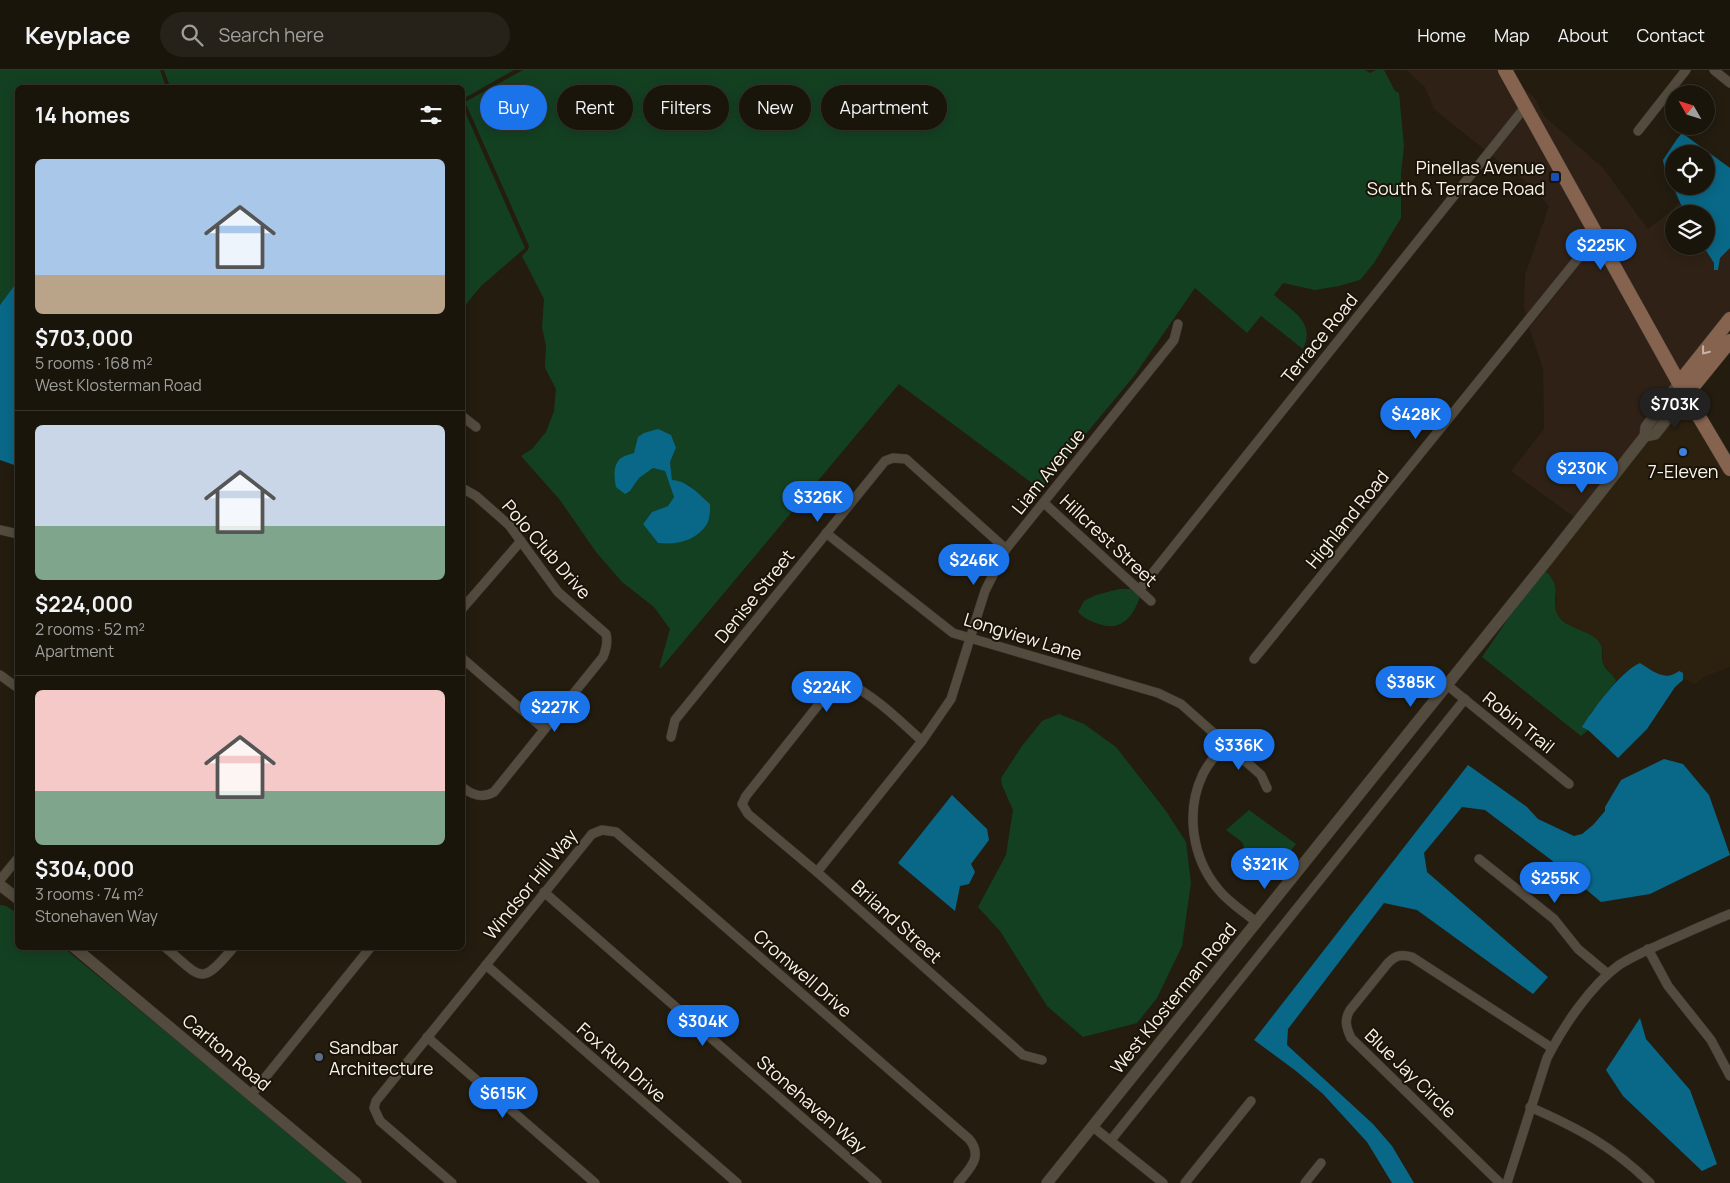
<!DOCTYPE html>
<html lang="en">
<head>
<meta charset="utf-8">
<style>
  :root { --surface:#1a150b; --page:#272219; --text:#f1f3f6; --muted:#9f9f9d; --line:#38342c; --accent:#1a73e8 }
  body { margin:0; font-family:Manrope,sans-serif; background:var(--page); color:var(--text); height:100vh; display:flex; flex-direction:column; font-size:19px; white-space:nowrap }
  * { box-sizing:border-box; margin:0 }
  p { font-size:16px; color:var(--muted) }
  .icon { flex:none; width:28px; height:28px; fill:none; stroke:currentColor; stroke-width:2; stroke-linecap:round; stroke-linejoin:round }
  .map { position:relative; flex:1; overflow:hidden }
  .panel { position:absolute; left:15px; top:15px; width:450px; height:865px; display:flex; flex-direction:column; background:var(--surface); border-radius:8px; box-shadow:0 2px 12px #0003,0 0 0 1px var(--line) }
  .panel>* { flex:none }
  .banner { position:absolute; left:480px; top:15px; width:475px; height:45px; display:flex; gap:10px }
  .needle { width:32px; rotate:309deg }
  .fabs { position:absolute; left:1665px; top:15px; display:grid; gap:10px }
  .fabs a { display:grid; place-items:center; width:50px; height:50px; border-radius:50%; background:var(--surface); box-shadow:0 2px 12px #0003,0 0 0 1px var(--line); font-size:25px }
  .price { position:absolute; translate:-50% -42px; padding:0 11px; border-radius:18px; background:var(--accent); color:#fff; font-size:16px; line-height:32px; filter:drop-shadow(0 1px 2px #0008) }
  .price::after { content:''; position:absolute; left:50%; top:30px; width:15px; height:11px; margin-left:-8px; background:inherit; clip-path:polygon(0 0,100% 0,50% 100%) }
  .price.selected { background:#222; color:#fff }
  ul { padding:0; list-style:none }
  li { display:grid; align-content:center; gap:10px; height:265px; padding:0 20px }
  li+li { border-top:1px solid var(--line) }
  li span { display:grid; place-items:center; height:155px; border-radius:8px; color:#555 }
  li>.icon { margin-inline-start:auto }
  span .icon { width:90px; height:90px; fill:#fffc; stroke-width:1 }
  li b { font-size:21px }
  h2 { display:flex; justify-content:space-between; align-items:center; height:60px; padding:0 20px; font-size:21px }
  .pill { padding:0 18px; border-radius:22px; background:var(--surface); box-shadow:0 2px 12px #0003,0 0 0 1px var(--line); font-size:18px; line-height:45px }
  .pill.selected { background:var(--accent); color:#fff }
  header { display:flex; align-items:center; gap:30px; box-sizing:border-box; height:70px; padding:0 25px; background:var(--surface); border-bottom:1px solid var(--line) }
  header strong { font-size:24px }
  nav { display:flex; gap:28px; margin-inline-start:auto; font-size:18px }
  .search { width:350px; height:45px; background:var(--page); display:flex; align-items:center; gap:12px; box-sizing:border-box; padding:0 18px; border-radius:28px; color:var(--muted); font-size:19px }
  .map>svg:first-child { display:block }
  .commercial { fill:#2f2115 }
  .built { fill:#2c210e }
  .green { fill:#144022; fill-rule:evenodd }
  .water { fill:#096888; fill-rule:evenodd }
  .lines { fill:none; stroke-linecap:round; stroke-linejoin:round }
  .minor-casing { stroke:#3c352f; stroke-width:10 }
  .tertiary-casing { stroke:#3c352f; stroke-width:12 }
  .secondary-casing { stroke:#3c352f; stroke-width:15 }
  .minor { stroke:#534b3d; stroke-width:9 }
  .tertiary { stroke:#534b3d; stroke-width:11 }
  .secondary { stroke:#86634f; stroke-width:14 }
  .oneway { stroke:#c5b2a5 }
  .transit-dot { fill:#1a4fb4; stroke:#1a1307; stroke-width:2 }
  .shop-dot { fill:#3f7fe0; stroke:#1a1307; stroke-width:2 }
  .service-dot { fill:#5c6f8a; stroke:#1a1307; stroke-width:2 }
  .labels { text-anchor:middle; dominant-baseline:central; stroke-width:4; stroke-linejoin:round; paint-order:stroke }
  .poi-label { font-size:18px; fill:#f8f3eb; stroke:#1a1307; text-anchor:end }
  .street-label { font-size:18px; fill:#f8f3eb; stroke:#1a1307 }
</style>
</head>
<body>
<header>
<strong>Keyplace</strong>
<div class="search"><svg class="icon" aria-label="search" viewBox="0 0 24 24"><circle cx="10" cy="10" r="6"/><path d="M15 15l6 6"/></svg>Search here</div>
<nav><a>Home</a><a>Map</a><a>About</a><a>Contact</a></nav>
</header>
<div class="map">
<svg width="1730" height="1113" viewBox="0 0 1730 1113">
  <rect width="100%" height="100%" fill="#231c0f"/>
  <g class="commercial">
    <polygon points="1406,0 1500,0 1520,36 1485,80 1434,39 1425,17"/>
    <polygon points="1516,12 1534,27 1544,46 1603,98 1648,159 1672,140 1679,133 1685,144 1674,144 1674,176 1703,176 1718,200 1720,188 1730,178 1730,241 1680,305"/>
    <polygon points="1525,45 1592,164 1526,245 1524,237 1525,205 1549,136 1524,110 1492,86"/>
    <polygon points="1597,173 1674,312 1639,363 1640,365 1575,448 1511,401 1544,359 1543,298 1529,258"/>
  </g>
  <polygon class="built" points="1686,333 1730,407 1730,597 1704,607 1695,614 1683,609 1683,603 1669,606 1660,605 1645,596 1633,596 1616,611 1603,593 1603,582 1586,562 1570,556 1559,547 1555,538 1556,525 1545,501 1647,371"/>
  <g class="green">
    <polygon points="0,0 160,0 166,17 18,18 17,212 0,235"/>
    <polygon points="164,0 514,0 463,29 462,18 170,17"/>
    <path d="M523 0H1365L1370 3 1376 0H1384L1395 21 1399 23 1404 76 1401 104V148L1374 193 1360 210 1339 216 1315 220 1283 213 1274 225C1292 241 1316 252 1303 279L1261 246 1247 263 1195 218 1134 306 1040 419 899 314 662 597 659 598 670 559 654 537 622 512 596 482 560 430 521 386 532 379 546 362 554 341 556 319 545 298 546 276 542 257 544 229 522 186 528 180 529 176 465 32ZM676 378 670 392 672 410 689 415 710 434 708 453 658 473 643 454 652 442 668 436 674 427 665 401 653 398 639 408 630 421 621 388 634 383Z"/>
    <polygon points="462,35 525,178 480,217 463,238"/>
    <path d="M1545 501C1565 518 1548 530 1559 547 1567 558 1584 559 1595 568 1606 577 1600 585 1603 593 1605 600 1613 604 1616 611L1590 644 1588 660 1581 666 1482 587 1518 534Z"/>
    <path d="M1119 519H1133L1140 527C1133 546 1122 562 1099 554 1090 551 1085 549 1078 542L1084 531 1096 525Z"/>
    <polygon points="1059,644 1084,654 1116,677 1166,741 1186,772 1191,813 1182,876 1157,928 1137,953 1083,967 1047,936 1000,861 978,837 1006,785 1013,740 1002,715 1001,708 1022,676 1042,651"/>
    <polygon points="1249,740 1296,774 1269,809 1252,799 1242,772 1226,760"/>
    <polygon points="0,835 6,836 17,843 18,878 64,878 210,998 347,1113 0,1113"/>
  </g>
  <g class="water">
    <path d="M1682 63 1730 98V178L1720 188 1718 200H1714V193L1703 176H1706V144H1685L1664 96 1663 90 1677 69ZM1674 84H1706V116H1674Z"/>
    <polygon points="17,212 17,396 0,390 0,235"/>
    <path d="M658 359 671 365 676 378 670 392 672 410C688 411 699 424 710 434 710 440 710 449 707 454 696 471 677 475 658 473L643 454 652 442 668 436 674 427 665 401 653 398 639 408 630 421 625 424 616 417C614 408 613 394 621 388 624 386 630 384 634 383L638 367 644 363Z"/>
    <path d="M1640 593C1653 601 1665 612 1679 601L1683 603V610L1675 617 1647 659 1618 688 1588 660 1582 657C1593 639 1622 600 1640 593Z"/>
    <polygon points="1664,689 1683,694 1709,725 1730,785 1650,824 1601,832 1550,789 1485,740 1462,737 1424,783 1427,802 1548,907 1533,924 1417,840 1384,833 1288,959 1287,975 1373,1054 1392,1076 1414,1113 1392,1113 1367,1072 1323,1024 1296,1001 1254,970 1468,695 1527,737 1538,749 1574,766 1582,764 1593,755 1605,741 1605,737 1621,710"/>
    <polygon points="952,725 987,759 989,770 971,794 975,802 969,814 960,816 955,841 898,793"/>
    <polygon points="1640,948 1646,969 1690,1020 1717,1094 1702,1101 1623,1026 1606,1000"/>
  </g>
  <g class="lines">
    <g class="minor-casing">
      <g id="minor">
        <polyline points="1714,0 1730,13"/>
        <polyline points="1638,61 1686,0"/>
        <polyline points="462,346 476,357"/>
        <path d="M462 418 476 426 509 455 558 522 606 564C608 572 606 580 603 587L494 722C482 729 472 725 462 717"/>
        <polyline points="1044,433 1151,531"/>
        <polyline points="0,460 18,464"/>
        <polyline points="826,463 953,563 1158,623 1181,634 1261,705 1267,718"/>
        <polyline points="1139,520 1525,37"/>
        <polyline points="462,539 521,471"/>
        <polyline points="462,588 544,659"/>
        <polyline points="1254,589 1597,165"/>
        <polyline points="0,605 18,618"/>
        <polyline points="1447,615 1569,714"/>
        <polyline points="671,667 675,650 885,391 893,388 906,389 1006,479"/>
        <path d="M922 671C898 649 874 625 844 611L834 616 819 634 746 726 742 734 748 744 817 802 1023 985 1042 990"/>
        <path d="M1226 673C1217 683 1209 692 1203 704 1185 741 1192 788 1218 819 1228 832 1243 841 1256 852"/>
        <polyline points="1479,789 1554,849 1578,879 1608,904"/>
        <polyline points="817,802 922,671 951,629 985,521 1006,479 1174,270 1178,254"/>
        <polyline points="0,810 18,788"/>
        <polyline points="544,822 877,1113"/>
        <path d="M166 878C202 908 200 917 233 878"/>
        <polyline points="1648,879 1668,916 1711,970 1730,1006"/>
        <polyline points="486,895 737,1113"/>
        <polyline points="427,967 595,1113"/>
        <polyline points="251,1025 370,878"/>
        <path d="M1530 1037C1578 1058 1612 1076 1650 1113"/>
        <polyline points="1092,1056 1163,1113"/>
        <polyline points="1111,1070 1465,629"/>
        <path d="M452 1113 380 1051 374 1038 376 1031 592 764 602 760 616 762 969 1069C984 1087 969 1099 958 1113"/>
        <polyline points="1185,1113 1251,1031"/>
        <polyline points="1305,1113 1321,1093"/>
        <path d="M1500 1113 1351 968C1346 957 1344 950 1350 940L1388 893C1396 885 1401 884 1412 887L1552 978"/>
        <path d="M1507 1113 1547 988C1563 957 1590 916 1619 895 1633 886 1648 880 1663 873 1686 863 1708 853 1730 844"/>
      </g>
    </g>
    <g class="tertiary-casing">
      <g id="tertiary">
        <polyline points="1645,366 1655,364 1686,325"/>
        <polyline points="0,815 18,829"/>
        <polyline points="75,878 356,1113"/>
        <polyline points="1047,1113 1549,488 1645,366 1646,357 1679,313"/>
      </g>
    </g>
    <g class="secondary-casing">
      <g id="secondary">
        <polyline points="1505,0 1679,313 1730,399"/>
        <polyline points="1679,313 1730,249"/>
        <polyline points="1686,325 1730,271"/>
      </g>
    </g>
    <use href="#minor" class="minor"/>
    <use href="#tertiary" class="tertiary"/>
    <use href="#secondary" class="secondary"/>
  </g>
  <defs><path id="oneway-chevron" d="M-2-3.5L2.5 0L-2 3.5" fill="none" stroke-width="1.6" stroke-linecap="round" stroke-linejoin="round" transform="scale(1.25)"/></defs>
  <use class="oneway" href="#oneway-chevron" transform="translate(1705 281) rotate(128)"/>
  <rect class="transit-dot" x="1550" y="102" width="10" height="10" rx="2.5"/>
  <circle class="shop-dot" cx="1683" cy="382" r="5"/>
  <circle class="service-dot" cx="319" cy="987" r="5"/>
  <g class="labels">
    <g class="poi-label">
      <text x="1545" y="97">Pinellas Avenue<tspan x="1545" dy="21">South &amp; Terrace Road</tspan></text>
      <text x="1683" y="401" text-anchor="middle">7-Eleven</text>
      <text x="329" y="977" text-anchor="start">Sandbar<tspan x="329" dy="21">Architecture</tspan></text>
    </g>
    <g class="street-label">
      <text transform="translate(1319 268) rotate(-51)">Terrace Road</text>
      <text transform="translate(1048 401) rotate(-51)">Liam Avenue</text>
      <text transform="translate(1347 449) rotate(-51)">Highland Road</text>
      <text transform="translate(1109 470) rotate(43)">Hillcrest Street</text>
      <text transform="translate(547 479) rotate(49)">Polo Club Drive</text>
      <text transform="translate(754 526) rotate(-51)">Denise Street</text>
      <text transform="translate(1023 566) rotate(17)">Longview Lane</text>
      <text transform="translate(1519 652) rotate(39)">Robin Trail</text>
      <text transform="translate(530 814) rotate(-51)">Windsor Hill Way</text>
      <text transform="translate(897 851) rotate(42)">Briland Street</text>
      <text transform="translate(803 903) rotate(41)">Cromwell Drive</text>
      <text transform="translate(1173 928) rotate(-51)">West Klosterman Road</text>
      <text transform="translate(227 982) rotate(40)">Carlton Road</text>
      <text transform="translate(622 992) rotate(41)">Fox Run Drive</text>
      <text transform="translate(1411 1003) rotate(44)">Blue Jay Circle</text>
      <text transform="translate(812 1034) rotate(41)">Stonehaven Way</text>
    </g>
  </g>
</svg>
<div class="fabs">
<a><svg class="needle" viewBox="-14 -14 28 28"><path d="M0-13l5 13h-10z" fill="#e53935"/><path d="M0 13l5-13h-10z" fill="#9f9f9d"/></svg></a>
<a><svg class="icon" aria-label="locate" viewBox="0 0 24 24"><circle cx="12" cy="12" r="6"/><path d="M12 2v4M12 18v4M2 12h4M18 12h4"/></svg></a>
<a><svg class="icon" aria-label="layers" viewBox="0 0 24 24"><path d="M12 4l9 5-9 5-9-5zM3 14l9 5 9-5"/></svg></a>
</div>
<b class="price" style="left:1601px;top:201px">$225K</b>
<b class="price selected" style="left:1675px;top:360px">$703K</b>
<b class="price" style="left:1416px;top:370px">$428K</b>
<b class="price" style="left:1582px;top:424px">$230K</b>
<b class="price" style="left:818px;top:453px">$326K</b>
<b class="price" style="left:974px;top:516px">$246K</b>
<b class="price" style="left:1411px;top:638px">$385K</b>
<b class="price" style="left:827px;top:643px">$224K</b>
<b class="price" style="left:555px;top:663px">$227K</b>
<b class="price" style="left:1239px;top:701px">$336K</b>
<b class="price" style="left:1265px;top:820px">$321K</b>
<b class="price" style="left:1555px;top:834px">$255K</b>
<b class="price" style="left:703px;top:977px">$304K</b>
<b class="price" style="left:503px;top:1049px">$615K</b>
<div class="banner">
<a class="pill selected">Buy</a>
<a class="pill">Rent</a>
<a class="pill">Filters</a>
<a class="pill">New</a>
<a class="pill">Apartment</a>
</div>
<section class="panel">
<h2>14 homes<svg class="icon" aria-label="filters" viewBox="0 0 24 24"><path d="M4 7h16M4 17h16"/><circle cx="9" cy="7" r="2"/><circle cx="15" cy="17" r="2"/></svg></h2>
<ul>
<li><span style="background:linear-gradient(#a9c7e8 75%,#b9a48a 0)"><svg class="icon" aria-label="home" viewBox="0 0 24 24"><path d="M3 11l9-7 9 7M6 9v11h12V9"/></svg></span><div><b>$703,000</b><p>5 rooms · 168 m²</p><p>West Klosterman Road</p></div></li>
<li><span style="background:linear-gradient(#c9d6e8 65%,#7fa58c 0)"><svg class="icon" aria-label="home" viewBox="0 0 24 24"><path d="M3 11l9-7 9 7M6 9v11h12V9"/></svg></span><div><b>$224,000</b><p>2 rooms · 52 m²</p><p>Apartment</p></div></li>
<li><span style="background:linear-gradient(#f6c9c9 65%,#7fa58c 0)"><svg class="icon" aria-label="home" viewBox="0 0 24 24"><path d="M3 11l9-7 9 7M6 9v11h12V9"/></svg></span><div><b>$304,000</b><p>3 rooms · 74 m²</p><p>Stonehaven Way</p></div></li>
</ul>
</section>
</div>
</body>
</html>
